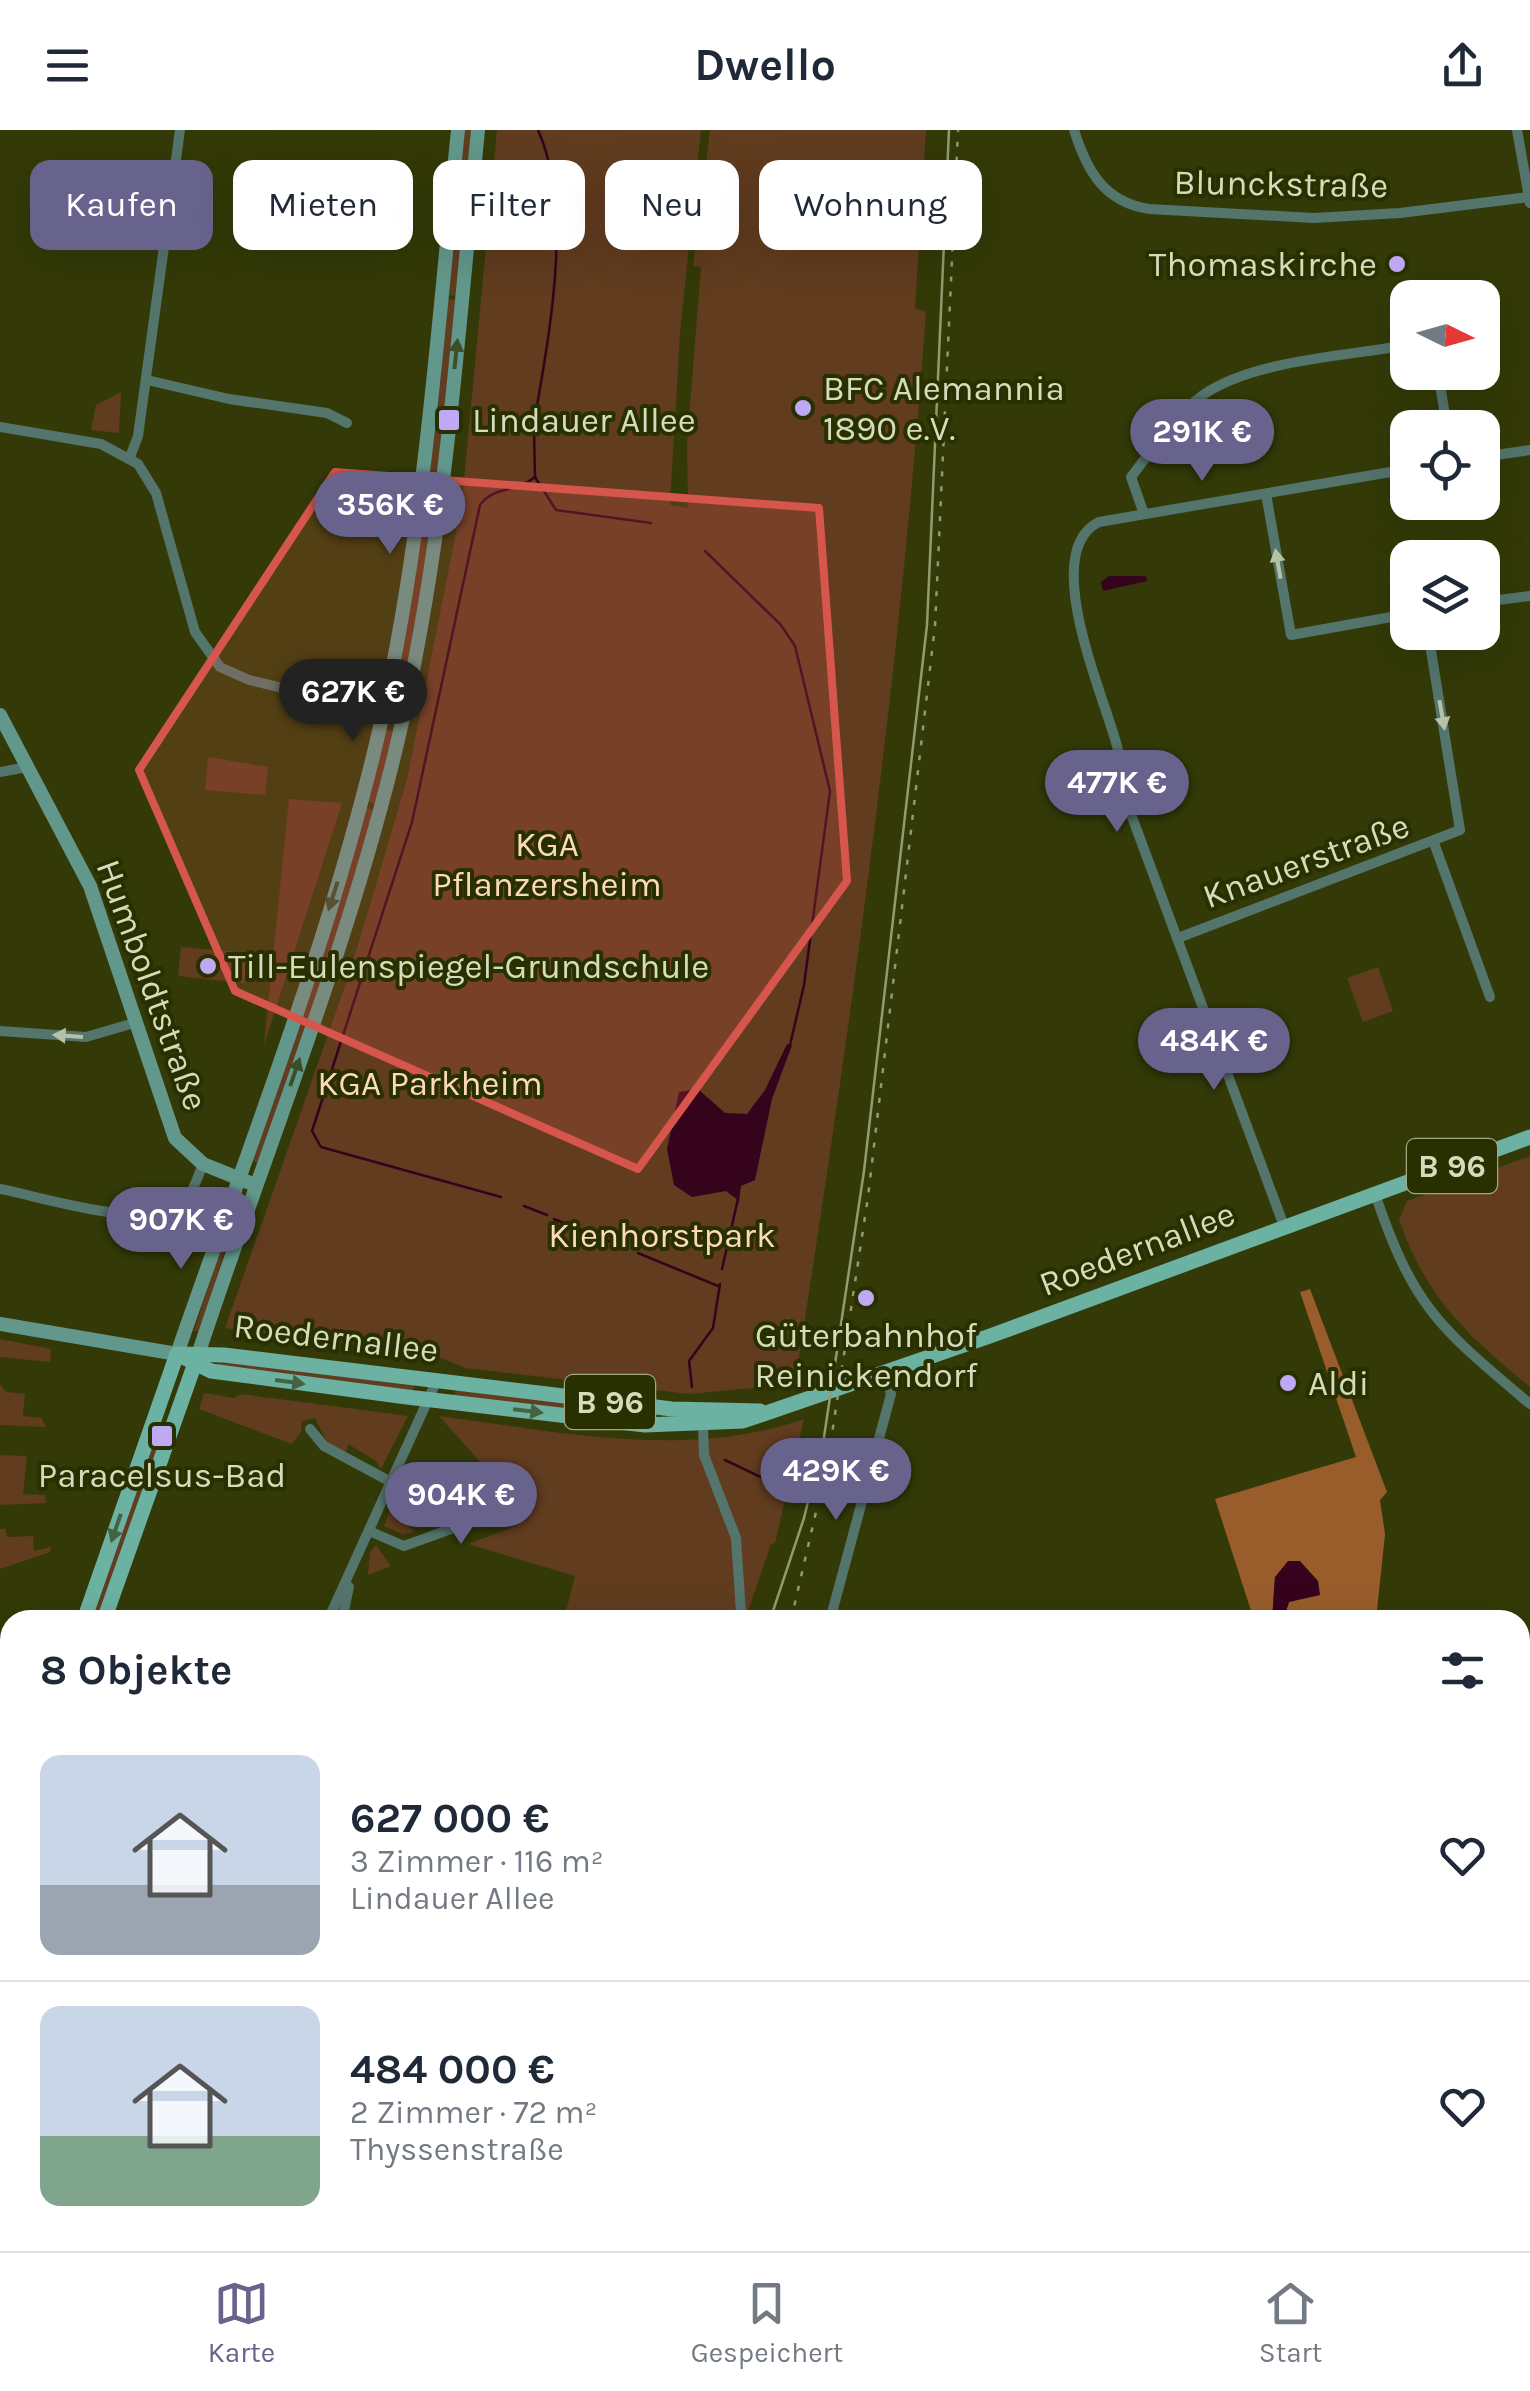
<!DOCTYPE html>
<html lang="de">
<head>
<meta charset="utf-8">
<style>
  :root { --surface:#fff; --page:#f6f6f7; --text:#1f2937; --muted:#747a83; --line:#e0e1e3; --accent:#67638c }
  body { margin:0; font-family:Karla,sans-serif; background:var(--page); color:var(--text); height:100vh; display:flex; flex-direction:column; font-size:38px; white-space:nowrap }
  * { box-sizing:border-box; margin:0 }
  p { font-size:32px; color:var(--muted) }
  .icon { flex:none; width:55px; height:55px; fill:none; stroke:currentColor; stroke-width:2; stroke-linecap:round; stroke-linejoin:round }
  .map { position:relative; flex:1; overflow:hidden }
  .panel { position:absolute; left:0px; top:1480px; width:1530px; height:642px; display:flex; flex-direction:column; background:var(--surface); border-radius:30px 30px 0 0; box-shadow:0 10px 40px #0002 }
  .panel>* { flex:none }
  .hud { position:absolute; left:30px; top:30px; width:1000px; height:90px; display:flex; gap:20px }
  .needle { width:65px; rotate:95deg }
  .fabs { position:absolute; left:1390px; top:150px; display:grid; gap:20px }
  .fabs a { display:grid; place-items:center; width:110px; height:110px; border-radius:20px; background:var(--surface); box-shadow:0 10px 40px #0002; font-size:50px }
  .price { position:absolute; translate:-50% -85px; padding:0 22px; border-radius:35px; background:var(--accent); color:#fff; font-size:32px; line-height:65px; filter:drop-shadow(0 2px 5px #0008) }
  .price::after { content:''; position:absolute; left:50%; top:60px; width:30px; height:22px; margin-left:-15px; background:inherit; clip-path:polygon(0 0,100% 0,50% 100%) }
  .price.current { background:#222; color:#fff }
  ul { padding:0; list-style:none }
  li { display:flex; align-items:center; gap:30px; height:250px; padding:0 40px }
  li+li { border-top:2px solid var(--line) }
  li span { display:grid; place-items:center; flex:none; width:280px; height:200px; border-radius:20px; color:#555 }
  li>.icon { margin-inline-start:auto }
  span .icon { width:120px; height:120px; fill:#fffc; stroke-width:1 }
  li b { font-size:42px }
  h2 { display:flex; justify-content:space-between; align-items:center; height:120px; padding:0 40px; font-size:42px }
  .tag { padding:0 35px; border-radius:20px; background:var(--surface); box-shadow:0 10px 40px #0002; font-size:35px; line-height:90px }
  .tag.current { background:var(--accent); color:#fff }
  header { display:flex; justify-content:space-between; align-items:center; height:130px; padding:0 40px; background:var(--surface); font-size:45px; font-weight:700 }
  .tabs { display:flex; justify-content:space-around; align-items:center; height:140px; border-top:2px solid var(--line); background:var(--surface); font-size:28px; color:var(--muted) }
  .tabs a { display:grid; justify-items:center; gap:5px }
  .tabs .current { color:var(--accent) }
  .map>svg:first-child { display:block }
  .green { fill:#613c1f }
  .forest { fill:#995d2b }
  .water { fill:#35031b }
  .lines { fill:none; stroke-linecap:round; stroke-linejoin:round }
  .stream { stroke:#35031b; stroke-width:2.5 }
  .street { stroke:#54756c; stroke-width:10 }
  .secondary { stroke:#62988b; stroke-width:14 }
  .primary { stroke:#6cb2a2; stroke-width:15 }
  .tram { stroke:#939a72; stroke-width:2.5 }
  .rail { stroke:#939a72; stroke-width:2.5; stroke-dasharray:5 10; stroke-linecap:butt }
  .oneway { fill:#3a4f2a }
  .oneway2 { fill:#b5c2a8 }
  .oneway3 { fill:#446441 }
  .marked { fill:#d6554d; fill-opacity:0.2; stroke:#d6554d; stroke-width:8; stroke-linejoin:round }
  .poi-dot { fill:#bfa9f4; stroke:#293000; stroke-width:4 }
  .labels { text-anchor:middle; dominant-baseline:central; stroke-width:8; stroke-linejoin:round; paint-order:stroke }
  .shield { fill:#293000; stroke:#a1a884; stroke-width:2.5 }
  .shield-label { font-size:32px; font-weight:bold; fill:#d5dcbc }
  .street-label { font-size:35px; fill:#d5dcbc; stroke:#293000 }
  .poi-label { font-size:35px; fill:#d5dcbc; stroke:#293000; text-anchor:start }
  .park-label { font-size:35px; fill:#fcd8be; stroke:#293000 }
</style>
</head>
<body>
<header><svg class="icon" aria-label="menu" viewBox="0 0 24 24"><path d="M4 6h16M4 12h16M4 18h16"/></svg>Dwello<svg class="icon" aria-label="share" viewBox="0 0 24 24"><path d="M12 15V3M7 8l5-5 5 5M5 13v7h14v-7"/></svg></header>
<div class="map">
<svg width="1530" height="2121" viewBox="0 0 1530 2121">
  <rect width="100%" height="100%" fill="#333a07"/>
  <g class="green">
    <polygon points="463,0 473,0 457,166 447,165"/>
    <path d="M497 0H701L680 203 670 375 688 378 687 313 701 137 693 136 710 0H926L915 178 926 182C901 535 851 897 795 1252L782 1255 690 1264 465 1238 434 1225 225 1198 350 842 407 650 462 372Z"/>
    <polygon points="446,169 457,170 432,402 402,569 392,567"/>
    <polygon points="121,262 119,303 91,300 96,275"/>
    <polygon points="384,599 395,602 376,674 366,671"/>
    <polygon points="208,627 268,637 265,665 205,660"/>
    <polygon points="289,669 342,673 264,915"/>
    <polygon points="364,677 375,680 334,814 258,1033 248,1029"/>
    <polygon points="181,817 247,823 244,853 178,846"/>
    <polygon points="1378,837 1393,881 1363,892 1347,848"/>
    <path d="M1530 1026V1257C1466 1204 1428 1170 1399 1090L1407 1071Z"/>
    <polygon points="213,1056 198,1103 196,1105 188,1081 206,1057"/>
    <polygon points="240,1059 243,1062 200,1201 194,1201"/>
    <polygon points="0,1209 51,1219 50,1232 0,1227"/>
    <polygon points="218,1231 416,1253 412,1261 217,1236"/>
    <polygon points="0,1254 6,1262 25,1264 23,1286 41,1288 46,1297 0,1295"/>
    <polygon points="457,1259 602,1277 601,1284 453,1266"/>
    <polygon points="204,1263 234,1268 241,1264 408,1286 381,1339 376,1331 348,1314 346,1323 327,1312 315,1288 302,1291 301,1302 292,1314 199,1279"/>
    <path d="M439 1286C561 1302 684 1330 804 1289L775 1413 771 1414 745 1490 564 1489 575 1446 468 1414 516 1396 519 1391 508 1363Z"/>
    <polygon points="148,1317 158,1321 100,1490 88,1490"/>
    <polygon points="0,1325 27,1326 23,1364 45,1365 46,1373 0,1375"/>
    <polygon points="390,1378 394,1378 414,1402 403,1404 384,1396"/>
    <polygon points="0,1399 5,1399 7,1407 33,1406 34,1421 51,1417 50,1422 0,1439"/>
    <polygon points="376,1415 391,1436 368,1445 370,1422"/>
    <polygon points="362,2112 594,2112 594,2113 592,2121 359,2121"/>
  </g>
  <g class="forest">
    <polygon points="1310,1159 1387,1362 1380,1370 1385,1404 1376,1490 1283,1490 1289,1472 1295,1470 1275,1447 1272,1490 1254,1490 1215,1369 1356,1327 1300,1162"/>
    <polygon points="196,2113 196,2112 300,2113 298,2121 197,2121"/>
  </g>
  <g class="water">
    <polygon points="1109,446 1146,446 1147,451 1103,461 1101,452"/>
    <polygon points="787,914 792,915 772,969 755,1050 741,1056 739,1071 726,1061 692,1067 674,1055 667,1019 679,962 698,959 725,983 747,984 765,960"/>
    <polygon points="1288,1431 1300,1431 1318,1451 1320,1465 1289,1472 1283,1490 1272,1490 1275,1447"/>
  </g>
  <g class="lines">
    <g class="stream">
      <path d="M535 288C549 204 574 81 538 0"/>
      <polyline points="534,301 535,347 556,380 651,393"/>
      <polyline points="705,421 781,495 795,516 830,661 804,855 790,915"/>
      <path d="M501 1067 321 1017 312 1001 412 692 480 375C493 356 518 362 535 347"/>
      <polyline points="524,1076 547,1085"/>
      <polyline points="554,1089 619,1115"/>
      <polyline points="638,1123 718,1156"/>
      <polyline points="722,1139 738,1069"/>
      <polyline points="692,1257 689,1231 713,1198 720,1154"/>
      <polyline points="725,1330 788,1360"/>
      <polyline points="1520,1629 1530,1633"/>
    </g>
    <g class="street">
      <path d="M1074 0C1087 41 1104 72 1149 79L1314 88 1400 83 1529 67"/>
      <polyline points="1517,0 1530,73"/>
      <polyline points="1438,242 1447,298"/>
      <polyline points="147,250 229,269 327,283 347,293"/>
      <polyline points="0,297 101,314 138,334 156,363 195,502 220,537 249,550 403,587"/>
      <polyline points="130,327 138,306 180,0"/>
      <polyline points="1482,327 1530,320"/>
      <polyline points="1266,364 1291,505 1408,484"/>
      <path d="M1144 384 1131 347C1153 319 1173 286 1203 265 1253 230 1347 226 1408 215"/>
      <polyline points="1482,472 1530,466"/>
      <polyline points="0,642 27,637"/>
      <polyline points="1434,713 1490,867"/>
      <polyline points="1178,808 1460,700 1428,502"/>
      <polyline points="0,901 86,907 134,893"/>
      <path d="M0 1059C43 1067 143 1100 179 1075 193 1065 197 1049 203 1034"/>
      <path d="M1375 1064C1414 1179 1440 1198 1530 1274"/>
      <path d="M1284 1096 1122 660C1121 647 1121 633 1118 620 1107 572 1037 422 1099 392L1408 339"/>
      <polyline points="703,1295 704,1325 736,1408 741,1483"/>
      <polyline points="310,1299 324,1316 391,1352"/>
      <polyline points="369,1401 404,1416 503,1380"/>
      <polyline points="328,1490 437,1250"/>
      <polyline points="342,1490 349,1457"/>
      <polyline points="830,1490 891,1264 884,1243"/>
      <polyline points="1520,1885 1530,1888"/>
      <polyline points="755,2112 779,2121"/>
      <polyline points="139,2121 141,2112"/>
      <polyline points="155,2121 157,2112"/>
      <polyline points="337,2121 340,2112"/>
      <polyline points="654,2121 656,2112"/>
    </g>
    <g class="secondary">
      <polyline points="0,585 90,756 175,1008 203,1034 255,1055"/>
      <path d="M0 1194 177 1224C250 1013 334 802 383 584 425 392 438 195 458 0"/>
      <path d="M196 1231C263 1026 347 824 397 614 445 412 458 205 478 0"/>
      <polyline points="0,1630 10,1632"/>
      <polyline points="0,1659 10,1661"/>
    </g>
    <g class="primary">
      <polyline points="177,1224 211,1241 407,1267 645,1295 743,1291 990,1206 1530,1007"/>
      <polyline points="177,1224 224,1225 672,1279 760,1281"/>
      <polyline points="84,1490 177,1224"/>
      <polyline points="104,1490 194,1236"/>
      <polyline points="0,1825 10,1778"/>
      <polyline points="0,1908 10,1861"/>
    </g>
    <g class="tram">
      <polyline points="770,1490 804,1388 824,1307 864,1041 927,495 949,0"/>
      <polyline points="607,2121 610,2112"/>
    </g>
    <g class="rail">
      <polyline points="791,1490 828,1330 868,1067 935,496 958,0"/>
      <polyline points="613,2121 616,2112"/>
    </g>
  </g>
  <defs><path id="oneway-solid" d="M-6-.8H1V-3.2L6.5 0L1 3.2V.8H-6Z" transform="scale(2.5)"/></defs>
  <g class="oneway">
    <use href="#oneway-solid" transform="translate(456 224) rotate(-84)"/>
    <use href="#oneway-solid" transform="translate(333 766) rotate(108)"/>
    <use href="#oneway-solid" transform="translate(295 942) rotate(-71)"/>
  </g>
  <g class="oneway2">
    <use href="#oneway-solid" transform="translate(1278 434) rotate(-100)"/>
    <use href="#oneway-solid" transform="translate(1442 585) rotate(80)"/>
    <use href="#oneway-solid" transform="translate(68 906) rotate(-176)"/>
  </g>
  <g class="oneway3">
    <use href="#oneway-solid" transform="translate(290 1252) rotate(8)"/>
    <use href="#oneway-solid" transform="translate(528 1281) rotate(7)"/>
    <use href="#oneway-solid" transform="translate(116 1398) rotate(109)"/>
  </g>
  <path class="marked" d="M335 342 819 378 847 751 638 1039 235 861 139 640Z"/>
  <g class="poi-dot">
    <circle cx="1397" cy="134" r="10"/>
    <circle cx="803" cy="278" r="10"/>
    <rect x="437" y="278" width="24" height="24" rx="5"/>
    <circle cx="208" cy="836" r="10"/>
    <circle cx="866" cy="1168" r="10"/>
    <circle cx="1288" cy="1253" r="10"/>
    <rect x="150" y="1294" width="24" height="24" rx="5"/>
  </g>
  <g class="labels">
    <g class="shield">
      <rect x="1407" y="1009" width="90" height="54" rx="8"/>
      <rect x="565" y="1245" width="90" height="54" rx="8"/>
    </g>
    <g class="shield-label">
      <text x="1452" y="1036">B 96</text>
      <text x="610" y="1272">B 96</text>
    </g>
    <g class="street-label">
      <text transform="translate(1281 54) rotate(1)">Blunckstraße</text>
      <text transform="translate(1306 731) rotate(-20)">Knauerstraße</text>
      <text transform="translate(152 855) rotate(70)">Humboldtstraße</text>
      <text transform="translate(1137 1119) rotate(-21)">Roedernallee</text>
      <text transform="translate(336 1208) rotate(7)">Roedernallee</text>
    </g>
    <g class="poi-label">
      <text x="1377" y="134" text-anchor="end">Thomaskirche</text>
      <text x="823" y="258">BFC Alemannia<tspan x="823" dy="40">1890 e.V.</tspan></text>
      <text x="472" y="290">Lindauer Allee</text>
      <text x="228" y="836">Till-Eulenspiegel-Grundschule</text>
      <text x="866" y="1205" text-anchor="middle">Güterbahnhof<tspan x="866" dy="40">Reinickendorf</tspan></text>
      <text x="1308" y="1253">Aldi</text>
      <text x="162" y="1345" text-anchor="middle">Paracelsus-Bad</text>
    </g>
    <g class="park-label">
      <text x="547" y="714">KGA<tspan x="547" dy="40">Pflanzersheim</tspan></text>
      <text x="430" y="953">KGA Parkheim</text>
      <text x="662" y="1105">Kienhorstpark</text>
    </g>
  </g>
</svg>
<div class="fabs">
<a><svg class="needle" viewBox="-14 -14 28 28"><path d="M0-13l5 13h-10z" fill="#e53935"/><path d="M0 13l5-13h-10z" fill="#747a83"/></svg></a>
<a><svg class="icon" aria-label="locate" viewBox="0 0 24 24"><circle cx="12" cy="12" r="6"/><path d="M12 2v4M12 18v4M2 12h4M18 12h4"/></svg></a>
<a><svg class="icon" aria-label="layers" viewBox="0 0 24 24"><path d="M12 4l9 5-9 5-9-5zM3 14l9 5 9-5"/></svg></a>
</div>
<b class="price" style="left:1202px;top:354px">291K €</b>
<b class="price" style="left:390px;top:427px">356K €</b>
<b class="price current" style="left:353px;top:614px">627K €</b>
<b class="price" style="left:1117px;top:705px">477K €</b>
<b class="price" style="left:1214px;top:963px">484K €</b>
<b class="price" style="left:181px;top:1142px">907K €</b>
<b class="price" style="left:836px;top:1393px">429K €</b>
<b class="price" style="left:461px;top:1417px">904K €</b>
<div class="hud">
<a class="tag current">Kaufen</a>
<a class="tag">Mieten</a>
<a class="tag">Filter</a>
<a class="tag">Neu</a>
<a class="tag">Wohnung</a>
</div>
<section class="panel">
<h2>8 Objekte<svg class="icon" aria-label="filters" viewBox="0 0 24 24"><path d="M4 7h16M4 17h16"/><circle cx="9" cy="7" r="2"/><circle cx="15" cy="17" r="2"/></svg></h2>
<ul>
<li><span style="background:linear-gradient(#c9d6e8 65%,#9aa5b1 0)"><svg class="icon" aria-label="home" viewBox="0 0 24 24"><path d="M3 11l9-7 9 7M6 9v11h12V9"/></svg></span><div><b>627 000 €</b><p>3 Zimmer · 116 m²</p><p>Lindauer Allee</p></div><svg class="icon" aria-label="heart" viewBox="0 0 24 24"><path d="M12 20l-8-8c-3-5 5-10 8-4 3-6 11-1 8 4z"/></svg></li>
<li><span style="background:linear-gradient(#c9d6e8 65%,#7fa58c 0)"><svg class="icon" aria-label="home" viewBox="0 0 24 24"><path d="M3 11l9-7 9 7M6 9v11h12V9"/></svg></span><div><b>484 000 €</b><p>2 Zimmer · 72 m²</p><p>Thyssenstraße</p></div><svg class="icon" aria-label="heart" viewBox="0 0 24 24"><path d="M12 20l-8-8c-3-5 5-10 8-4 3-6 11-1 8 4z"/></svg></li>
</ul>
</section>
</div>
<nav class="tabs">
<a class="current"><svg class="icon" aria-label="map" viewBox="0 0 24 24"><path d="M3 6l6-2 6 2 6-2v14l-6 2-6-2-6 2zM9 4v14M15 6v14"/></svg>Karte</a>
<a><svg class="icon" aria-label="saved" viewBox="0 0 24 24"><path d="M7 4h10v16l-5-4-5 4z"/></svg>Gespeichert</a>
<a><svg class="icon" aria-label="home" viewBox="0 0 24 24"><path d="M3 11l9-7 9 7M6 9v11h12V9"/></svg>Start</a>
</nav>
</body>
</html>
